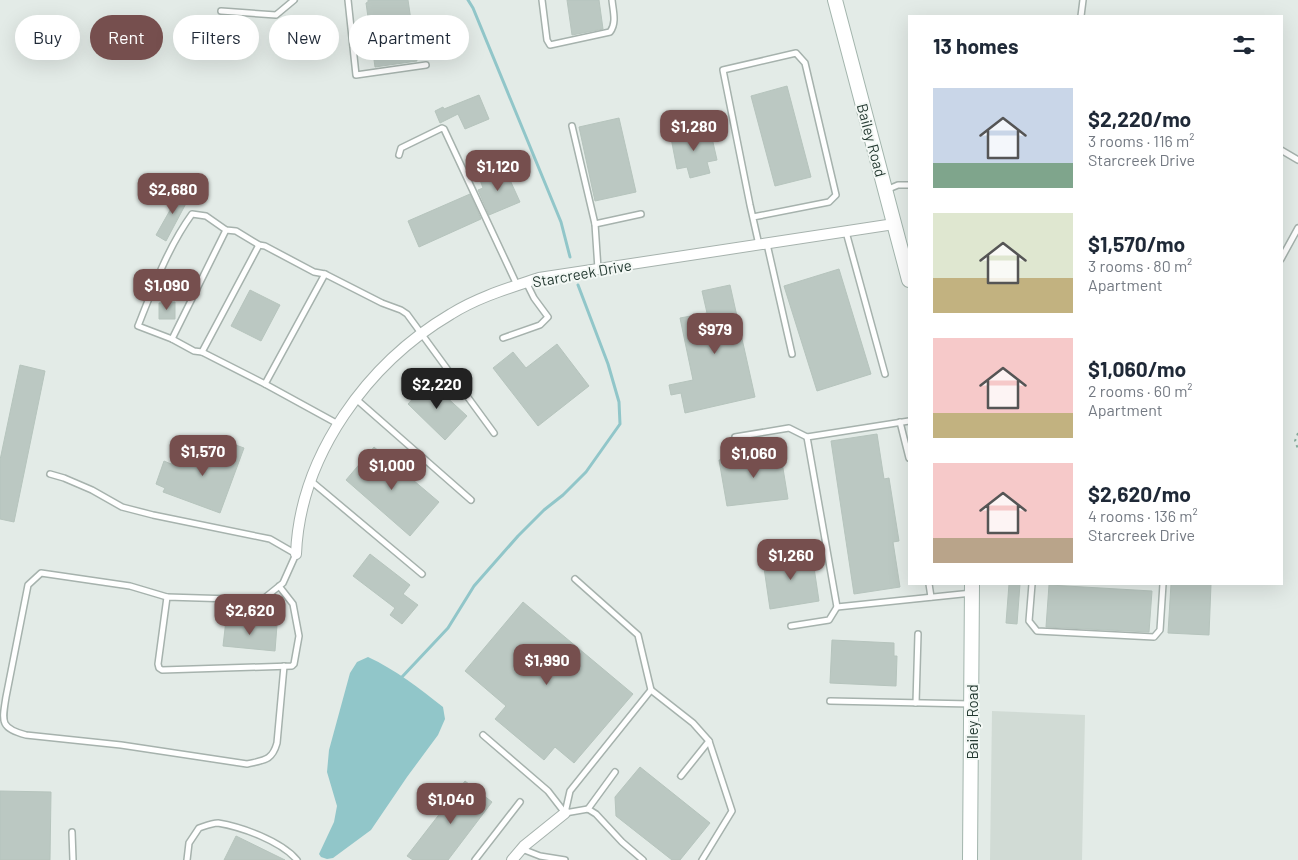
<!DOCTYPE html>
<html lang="en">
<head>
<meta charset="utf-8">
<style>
  :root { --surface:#fff; --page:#f2f2f3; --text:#1f2937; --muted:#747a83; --accent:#764f4e }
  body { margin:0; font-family:Barlow,sans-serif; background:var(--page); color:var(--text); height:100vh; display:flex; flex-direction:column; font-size:19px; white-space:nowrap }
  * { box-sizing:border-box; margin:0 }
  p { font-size:16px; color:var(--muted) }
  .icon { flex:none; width:28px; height:28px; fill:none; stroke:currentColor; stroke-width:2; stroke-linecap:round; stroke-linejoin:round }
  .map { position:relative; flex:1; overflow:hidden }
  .panel { position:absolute; left:908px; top:15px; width:375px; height:570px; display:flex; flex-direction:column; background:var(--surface); border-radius:0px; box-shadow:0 5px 20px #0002 }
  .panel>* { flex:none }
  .top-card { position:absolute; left:15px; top:15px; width:475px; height:45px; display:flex; gap:10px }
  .price { position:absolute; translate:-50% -42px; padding:0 11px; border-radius:10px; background:var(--accent); color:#fff; font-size:16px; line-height:32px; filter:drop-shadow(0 1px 2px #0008) }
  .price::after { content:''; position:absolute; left:50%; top:30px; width:15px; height:11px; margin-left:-8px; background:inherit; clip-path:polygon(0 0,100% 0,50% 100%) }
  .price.current { background:#222; color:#fff }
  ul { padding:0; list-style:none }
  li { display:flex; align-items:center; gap:15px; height:125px; padding:0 25px }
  li span { display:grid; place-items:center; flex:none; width:140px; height:100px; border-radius:0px; color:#555 }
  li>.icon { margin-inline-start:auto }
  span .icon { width:60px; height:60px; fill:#fffc; stroke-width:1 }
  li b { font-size:21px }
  h2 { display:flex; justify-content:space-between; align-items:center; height:60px; padding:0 25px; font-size:21px }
  .chip { padding:0 18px; border-radius:22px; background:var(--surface); box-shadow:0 5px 20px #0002; font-size:18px; line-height:45px }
  .chip.current { background:var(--accent); color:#fff }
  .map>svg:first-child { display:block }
  .built { fill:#d1dbd5 }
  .water { fill:#91c6c9 }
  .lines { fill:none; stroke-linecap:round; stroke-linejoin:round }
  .stream { stroke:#91c6c9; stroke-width:3 }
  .building { fill:#bbc8c2; stroke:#b6c4bd }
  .lane-casing { stroke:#a6b2ad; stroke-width:8 }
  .street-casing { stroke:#a6b2ad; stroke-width:12 }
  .secondary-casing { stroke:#a3b5ad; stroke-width:16 }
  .path { stroke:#87ab9c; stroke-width:2; stroke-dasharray:2.5 4; stroke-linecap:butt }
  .lane { stroke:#fff; stroke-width:5 }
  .street { stroke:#fff; stroke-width:10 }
  .secondary { stroke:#fff; stroke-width:14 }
  .labels { text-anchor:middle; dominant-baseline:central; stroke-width:4; stroke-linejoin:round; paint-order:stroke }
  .street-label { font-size:15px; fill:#253a32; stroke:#f3f8f5 }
</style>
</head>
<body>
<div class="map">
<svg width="1298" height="860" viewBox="0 0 1298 860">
  <rect width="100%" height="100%" fill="#e3ebe7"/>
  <polygon class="built" points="992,711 1085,715 1082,860 990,860"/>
  <path class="water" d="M368 657C396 670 419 688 443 707L445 719 438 735 407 777 371 830 333 858 327 859 321 857 319 854 334 822 337 806 327 772 329 750 350 673 357 662Z"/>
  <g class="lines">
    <g class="stream">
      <polyline points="468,0 473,8 561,222 570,257"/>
      <polyline points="401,678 448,628 474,586 518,536 544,510 563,495 586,472 620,424 619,402 608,364 578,285"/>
    </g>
  </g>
  <g class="building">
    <polygon points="368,0 408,0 417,61 375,67 366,3 368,2"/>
    <polygon points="567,0 599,0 603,29 572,35"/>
    <polygon points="787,86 811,177 775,186 751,96"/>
    <polygon points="479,95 489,119 465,129 458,114 440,123 435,111 443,107 444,109"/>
    <polygon points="619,118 636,192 595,201 579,127"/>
    <polygon points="710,129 717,160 707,162 710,173 690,178 687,167 677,169 671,138"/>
    <polygon points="505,169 520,202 489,215 478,190 483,188 480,180"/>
    <polygon points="182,189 191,194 166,241 156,235"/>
    <polygon points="470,194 481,219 419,247 408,221"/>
    <polygon points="839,269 871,374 817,391 784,286"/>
    <polygon points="730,285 755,397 685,413 681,393 671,395 669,385 693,380 680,318 707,313 702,291"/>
    <polygon points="250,290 280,305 261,341 231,326"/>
    <polygon points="175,302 175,319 159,319 159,303"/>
    <polygon points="557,344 589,386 538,426 493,368 513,352 526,368"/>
    <polygon points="20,365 45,371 14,522 0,519 0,460"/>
    <polygon points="429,381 467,416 445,440 408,404"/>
    <polygon points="877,434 884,479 889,478 899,541 893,542 900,587 854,594 831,441"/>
    <polygon points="216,438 244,448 220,513 163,492 165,488 156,484 164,461 171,464 174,457 205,468"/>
    <polygon points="374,447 439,502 410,536 346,480"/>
    <polygon points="780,450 788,499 727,506 719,460"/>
    <polygon points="370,554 410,585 403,594 418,605 402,624 390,615 395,608 353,576"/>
    <polygon points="812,554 819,601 770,609 763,561"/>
    <polygon points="1009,584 1020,584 1017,624 1006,623"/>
    <polygon points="1171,584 1211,584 1209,635 1168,633"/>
    <polygon points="1049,585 1152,591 1149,632 1046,627"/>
    <polygon points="523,602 633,694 574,763 555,747 544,760 495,719 506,706 465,671"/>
    <polygon points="226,620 277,625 275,651 223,646"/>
    <polygon points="832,640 894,643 894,656 897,656 896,686 830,683"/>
    <polygon points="640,767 710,823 680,860 672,860 616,816 615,797"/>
    <polygon points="465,781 492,802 448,860 413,860 407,856"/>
    <polygon points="0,791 51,792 50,860 0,860"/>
    <polygon points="236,836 285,860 224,860"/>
  </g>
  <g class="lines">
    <g class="lane-casing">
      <g id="lane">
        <polyline points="348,0 356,75 426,65"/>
        <path d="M542 0 547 40 550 45 610 32C617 23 613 11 612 0"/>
        <polyline points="221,11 276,15 294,0"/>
        <polyline points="1081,16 1083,0"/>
        <polyline points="572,126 595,224 598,269"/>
        <polyline points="1281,150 1298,160"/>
        <polyline points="399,155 401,148 442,128 444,129 517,285"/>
        <polyline points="886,190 898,185 909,185"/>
        <polyline points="753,217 829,202 836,195 805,63 796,53 723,70 750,205 759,245"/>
        <polyline points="595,224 641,214"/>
        <polyline points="846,232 885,374"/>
        <polyline points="767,244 792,354"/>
        <polyline points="1281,259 1298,228"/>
        <polyline points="503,338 540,325 548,317 534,298 526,282"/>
        <polyline points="172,339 226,230"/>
        <polyline points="202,352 259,245"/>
        <path d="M265 384 202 352 194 351 172 339 138 326C153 288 168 247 192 214L206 216 226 230 236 231 259 245 265 246 314 272 325 274"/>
        <polyline points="356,399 471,500"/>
        <polyline points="909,421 807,437 837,607 972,593"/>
        <polyline points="900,422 909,458"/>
        <polyline points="338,424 265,384 325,274 382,303 401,310 407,314 494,433"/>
        <polyline points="735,437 789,428 807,437"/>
        <polyline points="50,474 64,478 92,490 122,507 153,515 270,539 296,554 283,583 262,600 167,597 158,664 159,668 162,670 292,666 294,664 299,636 293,604 279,586"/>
        <polyline points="311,481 422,574"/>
        <polyline points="929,584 931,597"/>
        <polyline points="1032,584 1029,621 1037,631 1154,637 1160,630 1163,584"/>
        <path d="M167 597 130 586 41 573 28 585 6 697C2 722 0 728 26 735L121 745 247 764C264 760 272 761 277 743L284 666"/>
        <polyline points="791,626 829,620 837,607"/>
        <polyline points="651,690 693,723 709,741 732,811 702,860"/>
        <polyline points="830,701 971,704"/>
        <polyline points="916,703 918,634"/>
        <polyline points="483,735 548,791 565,813"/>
        <polyline points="681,776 709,741"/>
        <polyline points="588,809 615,772"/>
        <polyline points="565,813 570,791 651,690 638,635 575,579"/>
        <polyline points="565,813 588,809 596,814 622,842 643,860"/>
        <polyline points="72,832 73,860"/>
        <polyline points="522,849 540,856 565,860"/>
        <path d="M187 860 189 843 199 828C205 826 212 823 218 823 242 827 281 841 297 860"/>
        <polyline points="475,860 520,802"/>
      </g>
    </g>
    <g class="street-casing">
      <g id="street">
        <path d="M296 554C300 455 368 363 451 314 478 297 509 288 539 278L894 224"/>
        <polyline points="512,860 524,846 565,813"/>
      </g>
    </g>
    <g class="secondary-casing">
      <g id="secondary">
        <polyline points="835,0 909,280"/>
        <polyline points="970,860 972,584"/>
      </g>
    </g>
    <polyline class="path" points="1298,433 1295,441 1298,449"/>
    <use href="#lane" class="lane"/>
    <use href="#street" class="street"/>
    <use href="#secondary" class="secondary"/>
  </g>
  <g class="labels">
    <g class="street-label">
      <text transform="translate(872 140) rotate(75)">Bailey Road</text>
      <text transform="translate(582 273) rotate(-10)">Starcreek Drive</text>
      <text transform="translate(972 722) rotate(-90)">Bailey Road</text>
    </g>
  </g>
</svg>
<b class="price" style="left:694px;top:152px">$1,280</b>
<b class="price" style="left:498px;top:192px">$1,120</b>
<b class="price" style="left:173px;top:215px">$2,680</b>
<b class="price" style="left:167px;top:311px">$1,090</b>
<b class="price" style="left:715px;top:355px">$979</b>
<b class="price current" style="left:437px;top:410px">$2,220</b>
<b class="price" style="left:203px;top:477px">$1,570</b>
<b class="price" style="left:754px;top:479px">$1,060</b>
<b class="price" style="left:392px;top:491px">$1,000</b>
<b class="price" style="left:791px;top:581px">$1,260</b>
<b class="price" style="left:250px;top:636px">$2,620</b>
<b class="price" style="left:547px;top:686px">$1,990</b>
<b class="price" style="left:451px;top:825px">$1,040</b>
<div class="top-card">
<a class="chip">Buy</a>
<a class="chip current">Rent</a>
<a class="chip">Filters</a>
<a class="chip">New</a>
<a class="chip">Apartment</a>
</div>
<section class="panel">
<h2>13 homes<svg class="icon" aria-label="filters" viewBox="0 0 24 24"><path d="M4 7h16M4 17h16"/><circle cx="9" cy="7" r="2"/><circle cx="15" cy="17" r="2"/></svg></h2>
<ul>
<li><span style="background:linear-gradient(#c9d6e8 75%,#7fa58c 0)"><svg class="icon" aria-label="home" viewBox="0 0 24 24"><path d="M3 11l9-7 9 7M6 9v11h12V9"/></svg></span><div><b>$2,220/mo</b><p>3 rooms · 116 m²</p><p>Starcreek Drive</p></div></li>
<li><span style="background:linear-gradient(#dfe7d0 65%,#c2b280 0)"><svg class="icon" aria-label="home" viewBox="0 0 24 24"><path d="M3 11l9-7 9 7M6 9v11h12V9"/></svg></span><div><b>$1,570/mo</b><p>3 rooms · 80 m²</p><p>Apartment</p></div></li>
<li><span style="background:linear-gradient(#f6c9c9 75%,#c2b280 0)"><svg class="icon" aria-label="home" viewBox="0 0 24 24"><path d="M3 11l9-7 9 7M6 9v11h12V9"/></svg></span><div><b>$1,060/mo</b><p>2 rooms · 60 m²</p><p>Apartment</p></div></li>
<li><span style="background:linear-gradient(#f6c9c9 75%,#b9a48a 0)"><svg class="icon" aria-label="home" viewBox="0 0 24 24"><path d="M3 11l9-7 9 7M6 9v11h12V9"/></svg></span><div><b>$2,620/mo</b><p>4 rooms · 136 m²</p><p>Starcreek Drive</p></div></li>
</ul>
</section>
</div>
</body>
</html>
